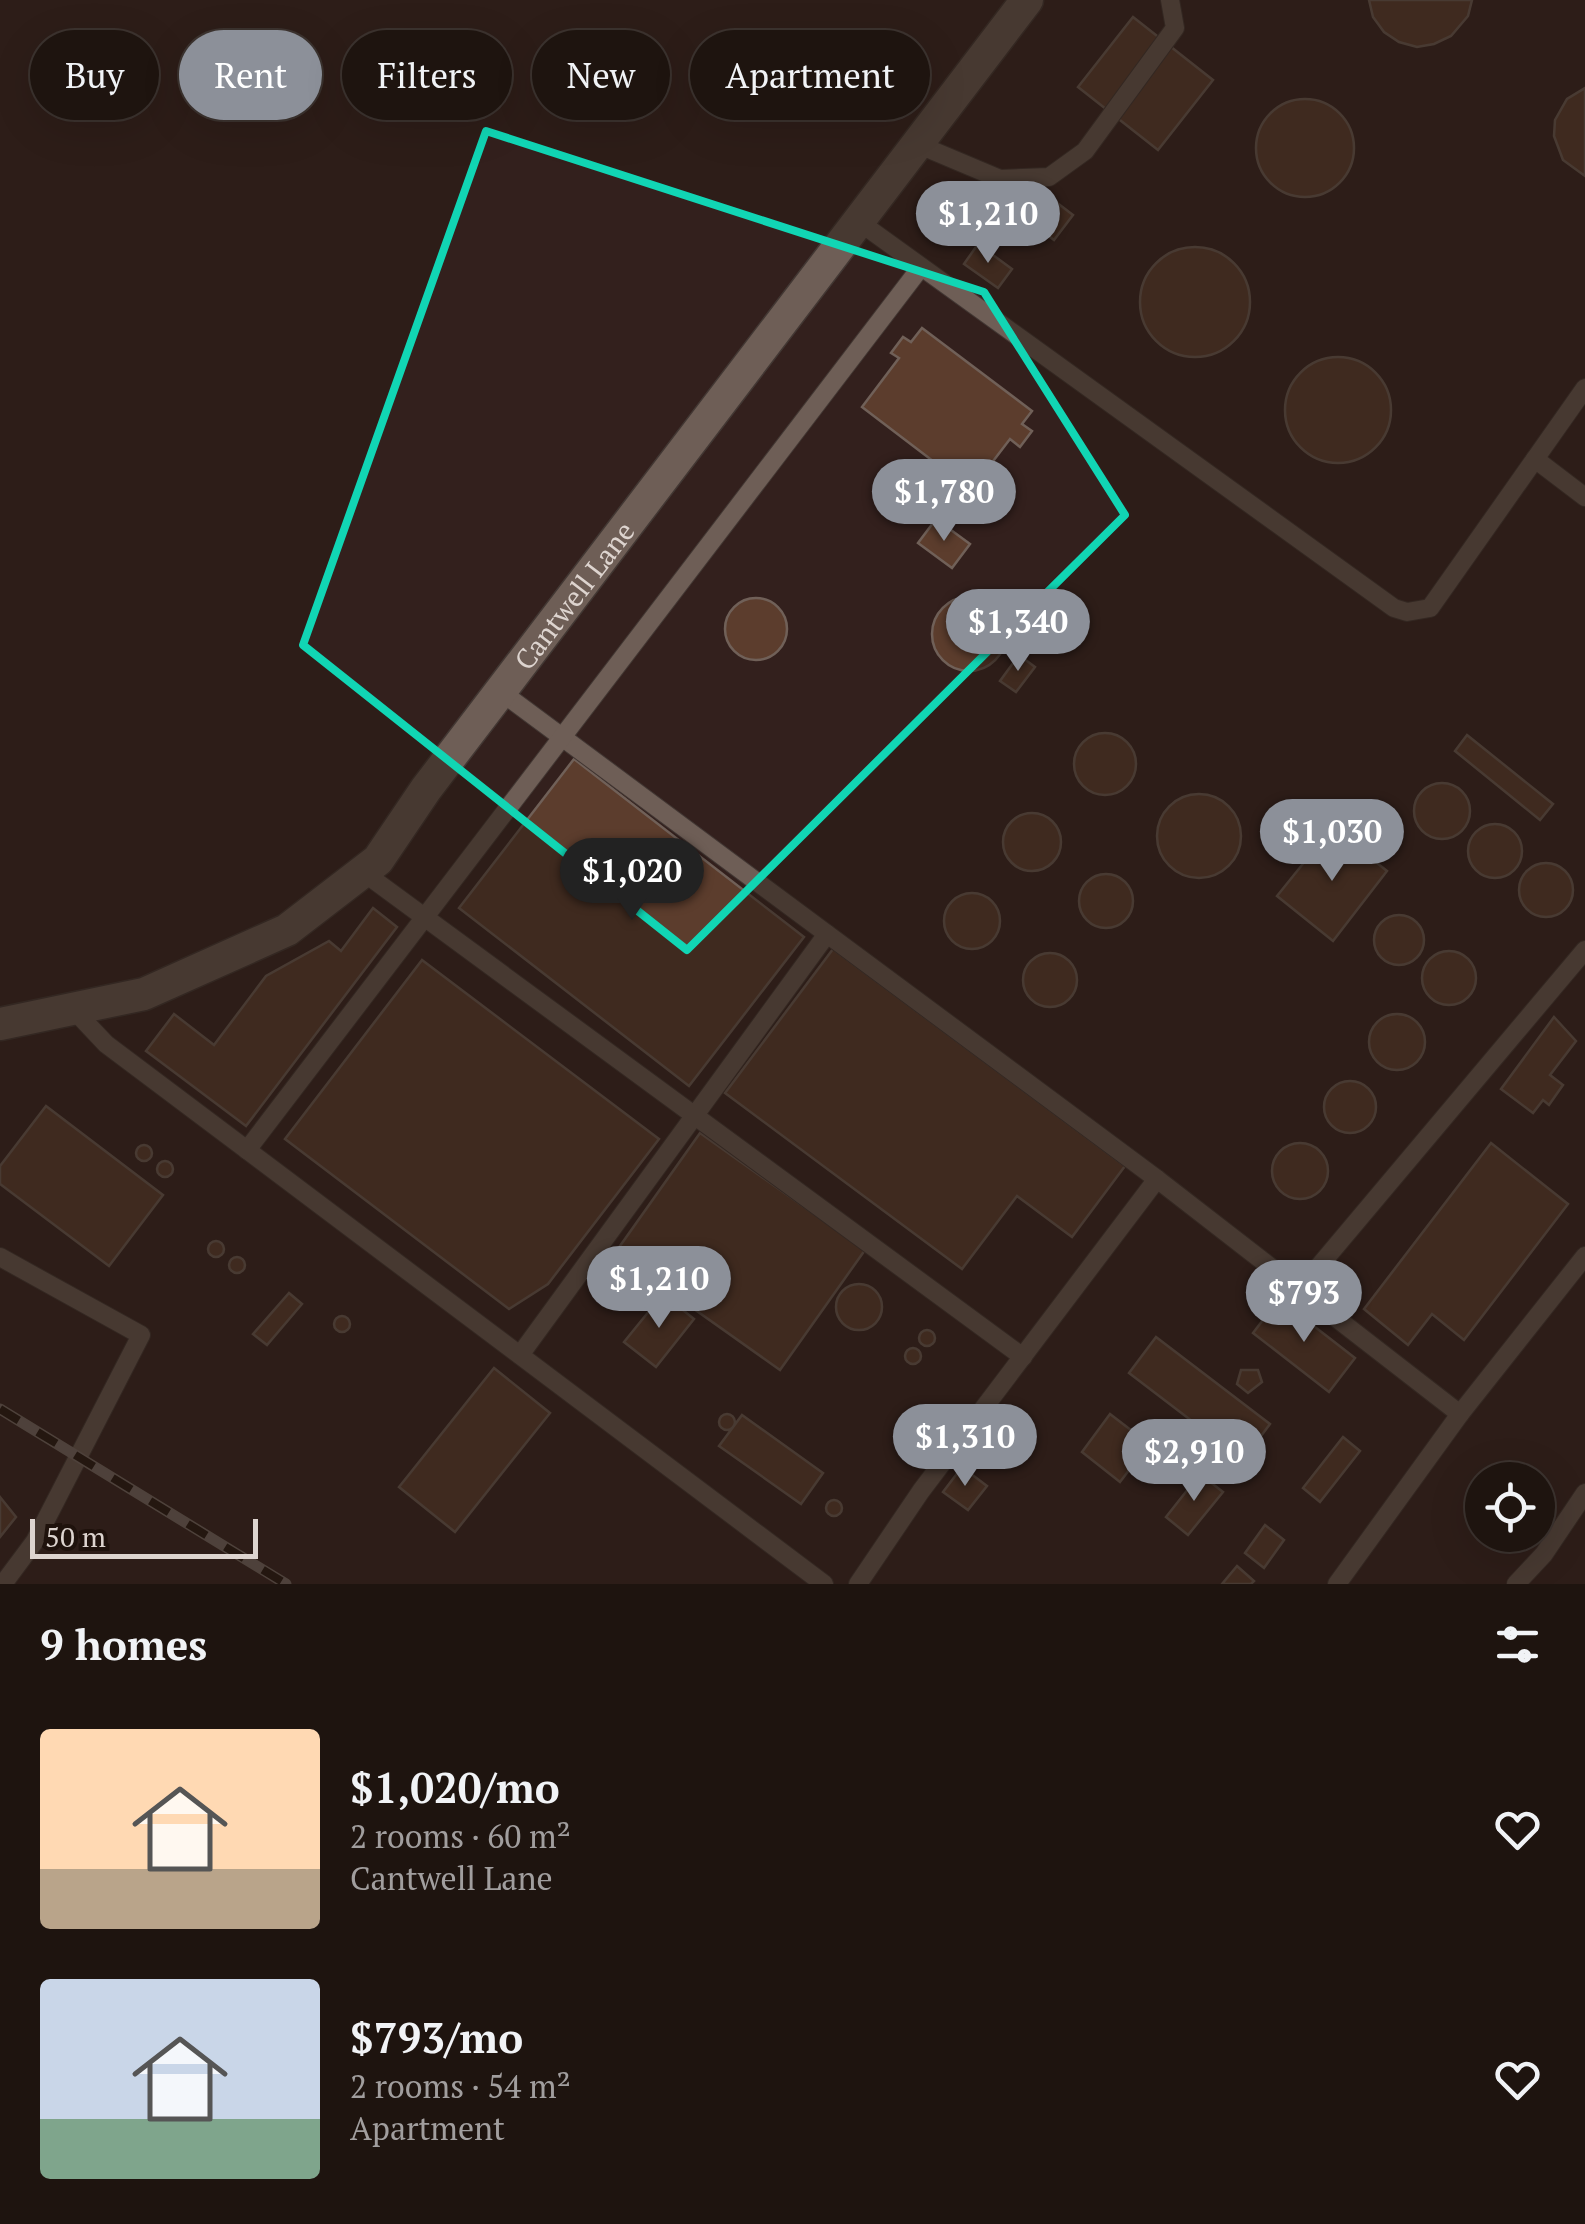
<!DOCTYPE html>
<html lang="en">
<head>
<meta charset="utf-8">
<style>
  :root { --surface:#1e140f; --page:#261d18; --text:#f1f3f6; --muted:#a19e9e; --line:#3c332f; --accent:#8c9099 }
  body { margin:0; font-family:"PT Serif",serif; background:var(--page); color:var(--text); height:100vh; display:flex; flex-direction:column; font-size:38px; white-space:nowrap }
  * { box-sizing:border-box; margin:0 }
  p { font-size:32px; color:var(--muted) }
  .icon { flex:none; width:55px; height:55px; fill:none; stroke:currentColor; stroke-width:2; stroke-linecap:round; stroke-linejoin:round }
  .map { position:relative; height:1584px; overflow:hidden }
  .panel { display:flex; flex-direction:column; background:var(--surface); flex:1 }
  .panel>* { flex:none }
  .hud { position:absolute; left:30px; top:30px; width:1000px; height:90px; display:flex; gap:20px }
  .tools { position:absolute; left:1465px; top:1462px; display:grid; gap:20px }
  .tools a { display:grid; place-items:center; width:90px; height:90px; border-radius:50%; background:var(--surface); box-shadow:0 10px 40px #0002,0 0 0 2px var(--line); font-size:50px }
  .scale { position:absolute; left:30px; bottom:25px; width:228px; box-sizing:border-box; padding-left:10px; border:5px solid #ddd4cf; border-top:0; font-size:28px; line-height:35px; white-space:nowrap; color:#ddd4cf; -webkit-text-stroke:8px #1f120c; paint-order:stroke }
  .price { position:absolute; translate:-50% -85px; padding:0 22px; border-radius:35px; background:var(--accent); color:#fff; font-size:32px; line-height:65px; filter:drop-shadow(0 2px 5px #0008) }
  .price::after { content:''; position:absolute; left:50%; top:60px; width:30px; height:22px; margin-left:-15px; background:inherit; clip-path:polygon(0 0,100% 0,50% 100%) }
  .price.current { background:#222; color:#fff }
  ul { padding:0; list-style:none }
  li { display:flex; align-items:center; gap:30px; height:250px; padding:0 40px }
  li span { display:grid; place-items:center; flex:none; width:280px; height:200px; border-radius:10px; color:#555 }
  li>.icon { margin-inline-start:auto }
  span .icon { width:120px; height:120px; fill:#fffc; stroke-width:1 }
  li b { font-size:42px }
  h2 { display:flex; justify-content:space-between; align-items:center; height:120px; padding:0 40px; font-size:42px }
  .pill { padding:0 35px; border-radius:45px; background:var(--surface); box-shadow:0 10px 40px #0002,0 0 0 2px var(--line); font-size:35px; line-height:90px }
  .pill.current { background:var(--accent); color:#fff }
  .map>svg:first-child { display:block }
  .industrial { fill:#33201d; fill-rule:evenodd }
  .building { fill:#5c3d2d; stroke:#706058; stroke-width:2.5 }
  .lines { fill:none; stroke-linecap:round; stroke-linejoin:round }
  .lane-casing { stroke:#423733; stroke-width:20 }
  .street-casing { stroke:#423733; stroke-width:35 }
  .lane { stroke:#6e5e56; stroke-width:18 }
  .street { stroke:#6e5e56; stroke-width:32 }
  .rail-casing { stroke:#7c706a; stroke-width:11 }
  .rail { stroke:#1f120c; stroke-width:8; stroke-dasharray:22; stroke-linecap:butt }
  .marked { fill:none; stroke:#11d5b4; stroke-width:8; stroke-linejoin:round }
  .labels { text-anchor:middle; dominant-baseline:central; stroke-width:10; stroke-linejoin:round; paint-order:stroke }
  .street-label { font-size:28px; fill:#ddd4cf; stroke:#1f120c }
</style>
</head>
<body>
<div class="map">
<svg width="1585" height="1584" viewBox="0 0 1585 1584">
  <rect width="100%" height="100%" fill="#281b14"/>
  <path class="industrial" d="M0 0H1585V1584H0ZM1482 1480H1538V1535H1482Z"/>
  <g class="building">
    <polygon points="1369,0 1472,0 1468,16 1451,36 1434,44 1417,47 1399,42 1384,32 1373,17"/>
    <polygon points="1133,17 1213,80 1158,150 1078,87"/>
    <polygon points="1585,88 1585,176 1563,160 1554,136 1555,120 1567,99"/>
    <circle cx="1305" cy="148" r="49"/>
    <polygon points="1056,202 1073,215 1054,240 1031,223 1042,209 1047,214"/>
    <polygon points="978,244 1012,269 998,288 964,264"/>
    <circle cx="1195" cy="302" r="55"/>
    <polygon points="922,328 1032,411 1022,424 1032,431 1020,447 1010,439 971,490 862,407 899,358 891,353 903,337 911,342"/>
    <circle cx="1338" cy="410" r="53"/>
    <polygon points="936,519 970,544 952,568 918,543"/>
    <circle cx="969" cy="634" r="37"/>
    <circle cx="756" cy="629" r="31"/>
    <polygon points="1019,655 1035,667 1016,692 1000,681"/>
    <circle cx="1105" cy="764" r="31"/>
    <polygon points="1467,735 1553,804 1540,820 1455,751"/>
    <polygon points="574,759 804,937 689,1086 459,908"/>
    <circle cx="1442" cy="811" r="28"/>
    <circle cx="1199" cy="836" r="42"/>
    <circle cx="1032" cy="842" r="29"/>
    <circle cx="1495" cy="851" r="27"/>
    <polygon points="1335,824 1351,837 1345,847 1362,861 1367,855 1387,871 1333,941 1277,896"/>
    <circle cx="1546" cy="890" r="27"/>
    <circle cx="1106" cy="901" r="27"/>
    <circle cx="972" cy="921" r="28"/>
    <polygon points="373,908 397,927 246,1126 146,1051 174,1014 214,1045 266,976 329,941 341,951"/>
    <circle cx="1399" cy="940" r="25"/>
    <polygon points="833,949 1125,1166 1072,1237 1017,1196 962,1269 725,1093"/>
    <circle cx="1449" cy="978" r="27"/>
    <circle cx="1050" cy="980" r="27"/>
    <polygon points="422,960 659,1139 548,1284 509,1309 285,1139"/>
    <circle cx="1397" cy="1042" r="28"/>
    <polygon points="1554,1017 1576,1041 1550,1075 1563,1085 1549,1105 1543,1100 1533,1113 1501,1089"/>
    <circle cx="1350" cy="1107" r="26"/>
    <polygon points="46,1106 163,1195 109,1266 0,1184 0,1166"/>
    <polygon points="700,1133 865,1250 780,1370 615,1253"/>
    <polygon points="1491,1143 1568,1204 1464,1340 1432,1314 1408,1345 1364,1309"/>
    <circle cx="1300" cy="1171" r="28"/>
    <circle cx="144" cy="1153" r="8"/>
    <circle cx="165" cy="1169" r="8"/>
    <circle cx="216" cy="1249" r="8"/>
    <circle cx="237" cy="1265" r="8"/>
    <circle cx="859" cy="1307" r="23"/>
    <polygon points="289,1293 302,1304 267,1345 253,1334"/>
    <polygon points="663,1294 694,1319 656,1367 624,1342"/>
    <polygon points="1279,1299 1355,1358 1329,1392 1253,1333"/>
    <circle cx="342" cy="1324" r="8"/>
    <circle cx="927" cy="1338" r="8"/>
    <polygon points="1156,1337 1270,1424 1243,1460 1129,1373"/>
    <circle cx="913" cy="1356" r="8"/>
    <polygon points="494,1368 550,1413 455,1532 399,1487"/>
    <polygon points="1241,1370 1258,1370 1262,1382 1248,1393 1237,1384"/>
    <circle cx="727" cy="1422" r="8"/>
    <polygon points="1110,1414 1149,1444 1120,1482 1082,1452"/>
    <polygon points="742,1415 823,1473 801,1504 719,1446"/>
    <polygon points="1343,1437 1360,1451 1320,1502 1303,1488"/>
    <polygon points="962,1467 987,1486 968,1510 943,1492"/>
    <polygon points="1200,1474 1223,1492 1188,1535 1166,1517"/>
    <polygon points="0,1497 16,1517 0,1537"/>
    <circle cx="834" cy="1508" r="8"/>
    <polygon points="1265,1525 1284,1540 1264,1568 1245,1553"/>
    <polygon points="1237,1566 1254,1581 1251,1584 1222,1584"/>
  </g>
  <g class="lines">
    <g class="lane-casing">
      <g id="lane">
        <polyline points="917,144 1000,179 1049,177 1085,151 1175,28 1170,0"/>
        <polyline points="858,221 1394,608 1407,612 1430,608 1585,388"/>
        <polyline points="1535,459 1585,497"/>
        <polyline points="500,691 1157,1179"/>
        <polyline points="363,872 1023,1357"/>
        <polyline points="73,1009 106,1044 824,1584"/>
        <polyline points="247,1150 921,267"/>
        <polyline points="0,1257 141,1335 35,1541 3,1584"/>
        <polyline points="1299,1290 1585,950"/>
        <polyline points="520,1355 827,934"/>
        <polyline points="858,1584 921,1491 1157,1179 1460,1414 1585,1256"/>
        <polyline points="1337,1584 1460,1414"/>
        <polyline points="1516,1584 1544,1554 1585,1493"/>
      </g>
    </g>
    <g class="street-casing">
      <g id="street">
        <path id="s1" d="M0 1024 144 994 287 930 378 860 426 789 1027 0"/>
      </g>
    </g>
    <use href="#lane" class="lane"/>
    <use href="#street" class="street"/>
    <g class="rail-casing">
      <polyline id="rail" points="0,1409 286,1584"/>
    </g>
    <use href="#rail" class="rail"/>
  </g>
  <path d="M0 0H1585V1584H0ZM486 131 984 292 1125 515 687 950 303 645Z" fill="#281b14" fill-opacity=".55" fill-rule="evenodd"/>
  <path class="marked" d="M486 131 984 292 1125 515 687 950 303 645Z"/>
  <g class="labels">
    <g class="street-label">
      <text stroke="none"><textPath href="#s1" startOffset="748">Cantwell Lane</textPath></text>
    </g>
  </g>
</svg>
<div class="tools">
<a><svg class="icon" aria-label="locate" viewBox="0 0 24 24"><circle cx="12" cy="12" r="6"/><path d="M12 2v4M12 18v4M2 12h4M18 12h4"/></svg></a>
</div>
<div class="scale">50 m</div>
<b class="price" style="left:988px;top:266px">$1,210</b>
<b class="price" style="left:944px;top:544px">$1,780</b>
<b class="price" style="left:1018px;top:674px">$1,340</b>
<b class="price" style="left:1332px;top:884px">$1,030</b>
<b class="price current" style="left:632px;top:923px">$1,020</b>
<b class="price" style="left:659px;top:1331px">$1,210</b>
<b class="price" style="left:1304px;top:1345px">$793</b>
<b class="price" style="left:965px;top:1489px">$1,310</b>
<b class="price" style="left:1194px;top:1504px">$2,910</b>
<div class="hud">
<a class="pill">Buy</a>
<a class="pill current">Rent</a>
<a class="pill">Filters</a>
<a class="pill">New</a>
<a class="pill">Apartment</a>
</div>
</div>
<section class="panel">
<h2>9 homes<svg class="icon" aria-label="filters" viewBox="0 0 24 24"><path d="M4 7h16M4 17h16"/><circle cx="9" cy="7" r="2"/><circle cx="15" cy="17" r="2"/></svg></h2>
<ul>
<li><span style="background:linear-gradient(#ffd9b3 70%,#b9a48a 0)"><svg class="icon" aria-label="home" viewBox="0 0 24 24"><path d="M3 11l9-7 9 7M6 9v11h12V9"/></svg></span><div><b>$1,020/mo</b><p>2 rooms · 60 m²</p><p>Cantwell Lane</p></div><svg class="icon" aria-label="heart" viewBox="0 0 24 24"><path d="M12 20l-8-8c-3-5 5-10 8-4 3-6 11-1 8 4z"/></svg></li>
<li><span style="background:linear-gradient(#c9d6e8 70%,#7fa58c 0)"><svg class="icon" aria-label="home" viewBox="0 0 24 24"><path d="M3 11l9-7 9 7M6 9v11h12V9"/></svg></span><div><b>$793/mo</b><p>2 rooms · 54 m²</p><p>Apartment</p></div><svg class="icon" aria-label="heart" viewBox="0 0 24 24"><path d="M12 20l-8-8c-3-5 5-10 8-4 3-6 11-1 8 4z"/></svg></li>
</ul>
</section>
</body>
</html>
